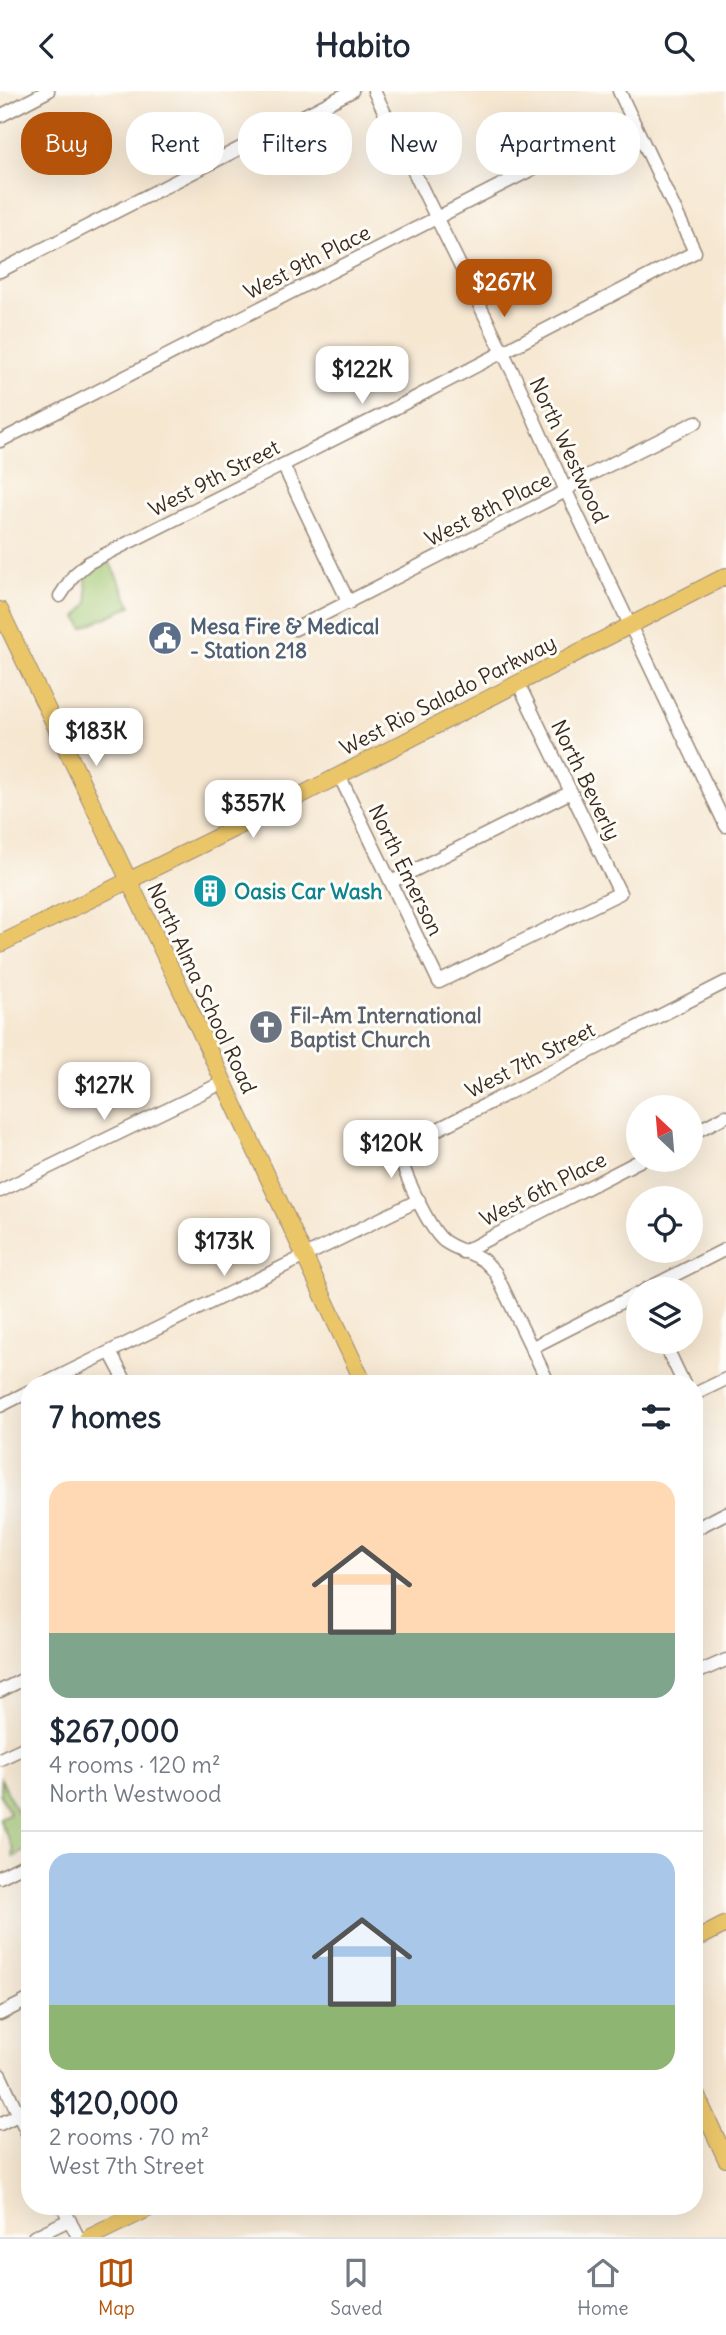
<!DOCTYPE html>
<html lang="en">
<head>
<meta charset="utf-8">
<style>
  :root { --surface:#fff; --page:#f2f2f3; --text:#1f2937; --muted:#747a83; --line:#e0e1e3; --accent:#b45309 }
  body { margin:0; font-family:Delius,sans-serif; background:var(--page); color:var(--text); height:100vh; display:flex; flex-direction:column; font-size:26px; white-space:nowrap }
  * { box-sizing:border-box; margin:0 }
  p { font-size:23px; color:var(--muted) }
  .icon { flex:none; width:38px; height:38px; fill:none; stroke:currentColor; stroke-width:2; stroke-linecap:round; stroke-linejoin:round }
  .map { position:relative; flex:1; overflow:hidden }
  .panel { position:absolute; left:21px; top:1284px; width:682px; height:840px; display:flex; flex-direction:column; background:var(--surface); border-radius:28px; box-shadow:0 7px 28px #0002 }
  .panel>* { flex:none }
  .guide { position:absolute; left:21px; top:21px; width:684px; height:63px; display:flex; gap:14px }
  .needle { width:46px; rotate:334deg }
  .fabs { position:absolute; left:626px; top:1004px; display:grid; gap:14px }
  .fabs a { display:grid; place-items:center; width:77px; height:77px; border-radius:50%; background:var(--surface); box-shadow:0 7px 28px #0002; font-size:35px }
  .price { position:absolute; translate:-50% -60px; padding:0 16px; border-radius:14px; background:#fff; color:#222; font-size:23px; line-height:46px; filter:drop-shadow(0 2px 4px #0008) }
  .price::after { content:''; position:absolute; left:50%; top:42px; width:21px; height:16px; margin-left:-10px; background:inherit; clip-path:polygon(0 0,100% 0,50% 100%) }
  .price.selected { background:var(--accent); color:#fff }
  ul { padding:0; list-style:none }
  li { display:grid; align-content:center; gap:14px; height:371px; padding:0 28px }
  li+li { border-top:2px solid var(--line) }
  li span { display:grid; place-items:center; height:217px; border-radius:21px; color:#555 }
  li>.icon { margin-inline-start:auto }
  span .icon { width:126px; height:126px; fill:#fffc; stroke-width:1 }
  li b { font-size:30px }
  h2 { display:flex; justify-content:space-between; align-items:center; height:84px; padding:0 28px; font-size:30px }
  .tag { padding:0 24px; border-radius:28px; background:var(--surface); box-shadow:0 7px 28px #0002; font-size:24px; line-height:63px }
  .tag.selected { background:var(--accent); color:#fff }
  header { display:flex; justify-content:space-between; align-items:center; height:91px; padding:0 28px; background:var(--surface); font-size:32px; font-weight:700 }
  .tabs { display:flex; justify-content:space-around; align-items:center; height:98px; border-top:2px solid var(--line); background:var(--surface); font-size:19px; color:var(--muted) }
  .tabs a { display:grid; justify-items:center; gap:4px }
  .tabs .selected { color:var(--accent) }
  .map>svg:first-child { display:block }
  .green { fill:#a2c772; stroke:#6e7848; stroke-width:2 }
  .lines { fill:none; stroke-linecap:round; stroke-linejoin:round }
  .minor-casing { stroke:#988878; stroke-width:15 }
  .major-casing { stroke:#988878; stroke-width:18 }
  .minor { stroke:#fff; stroke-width:12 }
  .major { stroke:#ebc669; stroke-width:16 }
  .labels { text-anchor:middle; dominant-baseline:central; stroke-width:6; stroke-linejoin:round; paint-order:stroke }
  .street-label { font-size:21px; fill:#3b2a1e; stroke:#fdfcf7 }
  .service-label { font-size:21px; font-weight:bold; fill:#4e5e75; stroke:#fdfcf7; text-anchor:start }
  .culture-label { font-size:21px; font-weight:bold; fill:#0d838f; stroke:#fdfcf7; text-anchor:start }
  .worship-label { font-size:21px; font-weight:bold; fill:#5b616d; stroke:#fdfcf7; text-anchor:start }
</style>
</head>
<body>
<header><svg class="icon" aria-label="back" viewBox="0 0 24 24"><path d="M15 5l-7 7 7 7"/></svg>Habito<svg class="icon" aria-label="search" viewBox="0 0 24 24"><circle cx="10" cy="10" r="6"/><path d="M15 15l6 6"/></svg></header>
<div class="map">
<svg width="726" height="2146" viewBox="0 0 726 2146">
  <rect width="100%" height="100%" fill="#fdfcf7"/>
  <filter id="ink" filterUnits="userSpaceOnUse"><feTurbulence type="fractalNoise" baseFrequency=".0143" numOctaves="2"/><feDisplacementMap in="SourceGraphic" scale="14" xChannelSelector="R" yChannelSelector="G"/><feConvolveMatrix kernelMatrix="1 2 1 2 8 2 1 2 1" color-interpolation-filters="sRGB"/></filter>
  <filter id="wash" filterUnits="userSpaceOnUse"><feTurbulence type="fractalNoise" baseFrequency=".00686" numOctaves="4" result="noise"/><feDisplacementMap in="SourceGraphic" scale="28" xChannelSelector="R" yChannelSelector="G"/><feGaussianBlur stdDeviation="1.57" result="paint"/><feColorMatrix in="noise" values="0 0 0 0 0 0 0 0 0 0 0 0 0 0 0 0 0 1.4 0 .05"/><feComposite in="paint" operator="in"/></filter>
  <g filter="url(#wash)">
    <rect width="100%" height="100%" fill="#f6e7d1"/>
    <g class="green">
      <polygon points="109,470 131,515 83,537 77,526 88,512 86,489 87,483"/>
      <polygon points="1,1688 17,1721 30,1722 30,1758 13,1766 12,1762 14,1760 0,1730 0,1727 10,1722 0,1702"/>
    </g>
  </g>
  <g filter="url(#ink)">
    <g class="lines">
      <g class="minor-casing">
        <g id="minor">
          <polyline points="374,0 516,288 566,400 726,735"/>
          <polyline points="0,25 48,0"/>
          <polyline points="0,180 352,0"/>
          <polyline points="0,350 632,27"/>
          <polyline points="283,374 349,512"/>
          <polyline points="60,505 74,484 88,472 380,325 695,161 619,0"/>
          <polyline points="295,538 566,400 577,390 696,331"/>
          <polyline points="339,684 439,891 620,802 518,592"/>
          <polyline points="391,791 571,701"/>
          <polyline points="691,1043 726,1025"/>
          <polyline points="0,1100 224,991"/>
          <polyline points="463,1161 641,1069"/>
          <polyline points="645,1199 726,1158"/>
          <polyline points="664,1251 684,1293"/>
          <polyline points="531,1257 639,1202"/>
          <polyline points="110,1261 127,1293"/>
          <polyline points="44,1293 419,1109"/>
          <path d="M549 1293 495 1181C491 1177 487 1172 483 1169 471 1161 456 1159 444 1150 429 1138 401 1078 399 1058L726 891"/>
          <polyline points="695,1303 726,1288"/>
          <polyline points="0,1315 30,1300"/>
          <polyline points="695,1438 726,1422"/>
          <polyline points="695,1579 701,1580 726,1569"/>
          <polyline points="0,1600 30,1585"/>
          <polyline points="0,1668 30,1654"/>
          <polyline points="0,1786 30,1771"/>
          <polyline points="0,1923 30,1908"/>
          <polyline points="0,1984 30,2048"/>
          <polyline points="0,2033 18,2024"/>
          <polyline points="63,2116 78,2146"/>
          <polyline points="34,2146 69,2129"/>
        </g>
      </g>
      <g class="major-casing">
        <g id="major">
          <polyline points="0,519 173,882 364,1293"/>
          <polyline points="0,853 280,715 726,485"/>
          <polyline points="695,1849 726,1833"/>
          <polyline points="695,2001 726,2068"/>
          <polyline points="90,2146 152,2116"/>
        </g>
      </g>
      <use href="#minor" class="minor"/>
      <use href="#major" class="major"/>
    </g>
  </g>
  <defs>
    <g id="civic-disc" transform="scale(1.75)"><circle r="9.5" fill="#5c6f8a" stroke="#fdfcf7"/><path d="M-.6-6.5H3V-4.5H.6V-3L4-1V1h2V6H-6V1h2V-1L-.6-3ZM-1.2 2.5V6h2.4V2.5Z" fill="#fff"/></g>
    <g id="building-disc" transform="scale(1.75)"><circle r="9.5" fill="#0f9aa8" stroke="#fdfcf7"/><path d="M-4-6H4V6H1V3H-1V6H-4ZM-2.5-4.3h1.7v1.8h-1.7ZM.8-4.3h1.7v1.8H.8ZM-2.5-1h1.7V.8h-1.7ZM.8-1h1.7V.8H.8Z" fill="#fff"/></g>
    <g id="church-disc" transform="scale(1.75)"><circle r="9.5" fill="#6b7280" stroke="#fdfcf7"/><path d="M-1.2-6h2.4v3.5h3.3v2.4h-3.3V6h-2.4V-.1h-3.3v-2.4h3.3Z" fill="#fff"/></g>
  </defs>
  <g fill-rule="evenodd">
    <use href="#civic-disc" x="165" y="547"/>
    <use href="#building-disc" x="210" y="800"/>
    <use href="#church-disc" x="266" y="936"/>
  </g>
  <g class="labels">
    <g class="street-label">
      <text transform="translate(307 171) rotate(-27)">West 9th Place</text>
      <text transform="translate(569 359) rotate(65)">North Westwood</text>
      <text transform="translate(214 387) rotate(-27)">West 9th Street</text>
      <text transform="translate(488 418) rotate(-27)">West 8th Place</text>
      <text transform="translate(448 604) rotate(-27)">West Rio Salado Parkway</text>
      <text transform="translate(586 689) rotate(64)">North Beverly</text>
      <text transform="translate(406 779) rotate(64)">North Emerson</text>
      <text transform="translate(202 897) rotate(65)">North Alma School Road</text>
      <text transform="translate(530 969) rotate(-27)">West 7th Street</text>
      <text transform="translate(543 1098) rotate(-27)">West 6th Place</text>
    </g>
    <g class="service-label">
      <text x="190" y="535">Mesa Fire &amp; Medical<tspan x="190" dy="24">- Station 218</tspan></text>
    </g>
    <g class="culture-label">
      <text x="234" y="800">Oasis Car Wash</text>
    </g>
    <g class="worship-label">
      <text x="290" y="924">Fil-Am International<tspan x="290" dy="24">Baptist Church</tspan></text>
    </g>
  </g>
</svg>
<div class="fabs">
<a><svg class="needle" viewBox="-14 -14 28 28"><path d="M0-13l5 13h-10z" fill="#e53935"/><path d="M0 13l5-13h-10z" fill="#747a83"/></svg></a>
<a><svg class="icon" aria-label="locate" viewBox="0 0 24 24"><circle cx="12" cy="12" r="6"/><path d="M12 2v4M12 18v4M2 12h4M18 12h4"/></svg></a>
<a><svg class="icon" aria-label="layers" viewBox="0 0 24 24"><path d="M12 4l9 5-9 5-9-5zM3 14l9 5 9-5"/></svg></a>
</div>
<b class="price selected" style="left:504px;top:228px">$267K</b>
<b class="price" style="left:362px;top:315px">$122K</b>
<b class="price" style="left:96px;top:677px">$183K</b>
<b class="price" style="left:253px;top:749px">$357K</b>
<b class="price" style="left:104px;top:1031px">$127K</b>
<b class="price" style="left:391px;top:1089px">$120K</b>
<b class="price" style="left:224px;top:1187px">$173K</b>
<div class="guide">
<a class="tag selected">Buy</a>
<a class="tag">Rent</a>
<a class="tag">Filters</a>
<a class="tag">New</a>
<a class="tag">Apartment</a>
</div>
<section class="panel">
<h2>7 homes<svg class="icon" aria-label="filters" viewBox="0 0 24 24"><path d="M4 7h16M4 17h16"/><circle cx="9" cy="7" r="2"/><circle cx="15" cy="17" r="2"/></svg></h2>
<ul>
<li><span style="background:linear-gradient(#ffd9b3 70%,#7fa58c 0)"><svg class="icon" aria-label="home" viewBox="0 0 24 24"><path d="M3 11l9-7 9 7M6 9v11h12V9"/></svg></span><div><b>$267,000</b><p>4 rooms · 120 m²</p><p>North Westwood</p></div></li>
<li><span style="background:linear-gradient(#a9c7e8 70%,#8fb573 0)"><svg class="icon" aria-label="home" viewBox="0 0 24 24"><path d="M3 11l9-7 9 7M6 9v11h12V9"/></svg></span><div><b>$120,000</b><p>2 rooms · 70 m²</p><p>West 7th Street</p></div></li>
</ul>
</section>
</div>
<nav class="tabs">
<a class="selected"><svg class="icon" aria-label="map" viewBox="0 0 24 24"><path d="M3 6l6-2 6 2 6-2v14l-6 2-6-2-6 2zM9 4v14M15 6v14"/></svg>Map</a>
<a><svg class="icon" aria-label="saved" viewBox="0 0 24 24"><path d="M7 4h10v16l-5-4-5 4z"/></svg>Saved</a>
<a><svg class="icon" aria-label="home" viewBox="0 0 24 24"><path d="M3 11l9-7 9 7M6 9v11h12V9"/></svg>Home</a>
</nav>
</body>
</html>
